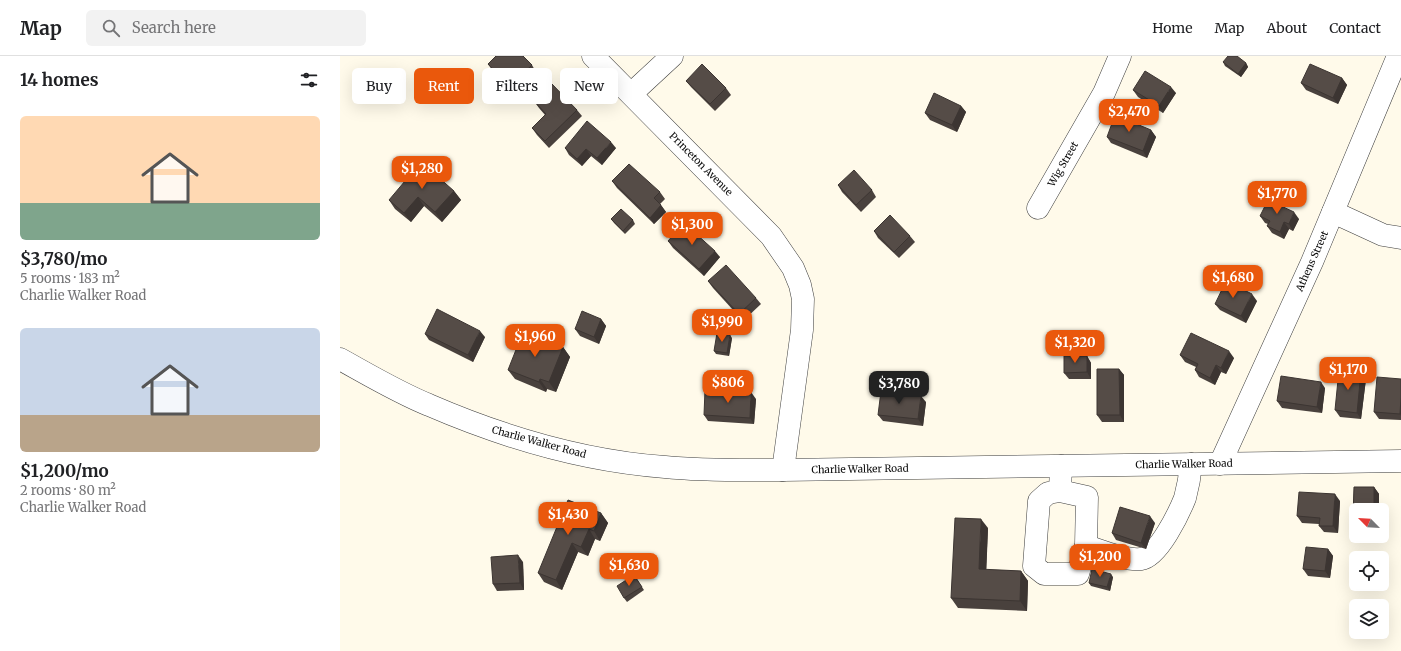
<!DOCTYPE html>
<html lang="en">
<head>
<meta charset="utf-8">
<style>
  :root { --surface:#fff; --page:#f2f2f2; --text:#202124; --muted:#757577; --line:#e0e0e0; --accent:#ea580c }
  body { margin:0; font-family:Merriweather,serif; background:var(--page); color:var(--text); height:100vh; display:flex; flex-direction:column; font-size:15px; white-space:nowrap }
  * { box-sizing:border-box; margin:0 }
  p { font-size:13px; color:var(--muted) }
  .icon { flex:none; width:22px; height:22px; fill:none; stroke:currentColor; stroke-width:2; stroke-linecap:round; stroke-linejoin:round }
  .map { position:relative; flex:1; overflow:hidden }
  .side { display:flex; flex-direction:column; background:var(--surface); width:340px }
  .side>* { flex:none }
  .hud { position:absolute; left:12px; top:12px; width:380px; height:36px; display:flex; gap:8px }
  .needle { width:26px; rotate:294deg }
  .buttons { position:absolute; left:1009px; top:447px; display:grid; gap:8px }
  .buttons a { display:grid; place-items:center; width:40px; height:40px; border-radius:6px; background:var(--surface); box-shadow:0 4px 16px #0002; font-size:20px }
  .price { position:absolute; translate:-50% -34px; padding:0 9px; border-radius:8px; background:var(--accent); color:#fff; font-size:13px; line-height:26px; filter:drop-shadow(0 1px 2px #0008) }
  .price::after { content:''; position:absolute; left:50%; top:24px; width:12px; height:9px; margin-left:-6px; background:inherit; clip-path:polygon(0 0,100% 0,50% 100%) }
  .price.on { background:#222; color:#fff }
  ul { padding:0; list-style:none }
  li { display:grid; align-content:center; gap:8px; height:212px; padding:0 20px }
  li span { display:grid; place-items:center; height:124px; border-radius:6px; color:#555 }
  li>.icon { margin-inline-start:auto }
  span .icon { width:72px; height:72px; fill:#fffc; stroke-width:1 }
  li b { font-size:17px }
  h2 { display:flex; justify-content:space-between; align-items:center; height:48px; padding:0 20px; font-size:17px }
  .tag { padding:0 14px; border-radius:6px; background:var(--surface); box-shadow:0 4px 16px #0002; font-size:14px; line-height:36px }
  .tag.on { background:var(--accent); color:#fff }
  header { display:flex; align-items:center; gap:24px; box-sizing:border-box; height:56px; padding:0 20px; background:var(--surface); border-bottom:1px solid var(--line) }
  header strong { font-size:19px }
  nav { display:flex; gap:22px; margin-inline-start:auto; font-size:14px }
  .search { width:280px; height:36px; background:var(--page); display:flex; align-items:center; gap:10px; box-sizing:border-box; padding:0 14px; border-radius:6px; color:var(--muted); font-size:15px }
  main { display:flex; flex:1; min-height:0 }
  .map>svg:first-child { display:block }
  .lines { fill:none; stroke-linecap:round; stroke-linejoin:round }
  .minor-casing { stroke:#3e3e3e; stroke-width:23 }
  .minor { stroke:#fff; stroke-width:22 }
  .wall { fill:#49413d }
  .shaded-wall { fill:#3c3532 }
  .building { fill:#554c47; stroke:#3c3532 }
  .labels { text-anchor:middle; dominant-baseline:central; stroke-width:4; stroke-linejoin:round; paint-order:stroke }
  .street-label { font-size:10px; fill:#0b0b0b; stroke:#fff }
</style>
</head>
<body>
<header>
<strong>Map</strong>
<div class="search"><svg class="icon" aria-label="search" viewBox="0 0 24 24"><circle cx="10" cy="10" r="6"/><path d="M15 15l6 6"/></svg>Search here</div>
<nav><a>Home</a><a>Map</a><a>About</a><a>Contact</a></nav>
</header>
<main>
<section class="side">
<h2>14 homes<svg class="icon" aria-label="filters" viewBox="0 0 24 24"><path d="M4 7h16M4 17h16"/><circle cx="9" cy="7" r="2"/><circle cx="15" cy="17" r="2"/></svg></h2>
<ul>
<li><span style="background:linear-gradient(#ffd9b3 70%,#7fa58c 0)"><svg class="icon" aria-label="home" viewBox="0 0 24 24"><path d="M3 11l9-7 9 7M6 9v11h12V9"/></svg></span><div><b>$3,780/mo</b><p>5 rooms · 183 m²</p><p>Charlie Walker Road</p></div></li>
<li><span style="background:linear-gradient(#c9d6e8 70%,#b9a48a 0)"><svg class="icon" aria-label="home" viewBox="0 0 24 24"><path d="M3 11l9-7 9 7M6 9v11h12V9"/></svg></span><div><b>$1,200/mo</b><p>2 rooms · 80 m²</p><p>Charlie Walker Road</p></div></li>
</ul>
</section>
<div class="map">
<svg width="1061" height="595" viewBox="0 0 1061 595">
  <rect width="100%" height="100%" fill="#fffaea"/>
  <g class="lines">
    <g class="minor-casing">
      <g id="minor">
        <polyline points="253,0 431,180 453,212 460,229 463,243 462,274 443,414"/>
        <polyline points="291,38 332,0"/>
        <polyline points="698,152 764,37 780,0"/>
        <polyline points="993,156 1043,179 1061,182"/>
        <path d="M0 303C29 319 59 337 89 349 163 381 244 405 325 411 364 415 403 414 443 414L1061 405"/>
        <polyline points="880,408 972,206 1058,0"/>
        <polyline points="720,435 747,441 746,490 738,518 704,518 694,510 699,445 708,437 720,435 721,410"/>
        <path d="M746 490C762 495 785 505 801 503 818 501 839 457 845 442 848 431 850 420 851 408"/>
      </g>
    </g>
    <use href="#minor" class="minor"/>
  </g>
  <g class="wall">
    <polygon points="883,6 906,7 908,11 901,21 885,10"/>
    <polygon points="148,8 192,9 196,16 174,38 153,15"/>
    <polygon points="1002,22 1007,29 998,48 966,34 961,27"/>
    <polygon points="346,25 386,32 391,39 375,55 351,31"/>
    <polygon points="793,34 836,37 823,57 798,41"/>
    <polygon points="194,45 237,54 242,60 209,92 197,79 192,72 205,59 199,52"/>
    <polygon points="621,50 626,56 617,76 590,64 585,57"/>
    <polygon points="811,74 816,81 807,102 771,87 767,81"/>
    <polygon points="225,92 276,92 262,109 251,100 242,110 229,99"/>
    <polygon points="272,125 320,136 325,143 320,148 326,156 314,168 277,132"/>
    <polygon points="498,129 532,134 536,141 521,156 502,136"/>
    <polygon points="114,135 121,144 102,166 84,150 71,166 55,153 49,144"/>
    <polygon points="920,160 959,163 953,175 949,173 944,183 932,177 927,170 928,168 925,167"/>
    <polygon points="271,163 293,164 295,168 285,178 274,167"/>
    <polygon points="534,175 570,180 575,186 559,202 538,182"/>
    <polygon points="328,185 380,201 364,220 333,192"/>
    <polygon points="368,225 416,242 421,248 403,265 373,232"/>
    <polygon points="917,245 906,267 880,254 875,248"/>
    <polygon points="261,263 266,270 259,288 240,280 235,273"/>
    <polygon points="85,278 145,281 133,306 89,284"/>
    <polygon points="392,282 389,300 376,298 374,295"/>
    <polygon points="223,291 230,301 216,336 207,333 206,336 175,323 168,314"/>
    <polygon points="840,299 894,302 886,318 881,316 875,329 859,321 855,314 856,311 845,306"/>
    <polygon points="747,300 751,307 751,323 729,323 724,317"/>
    <polygon points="779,313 784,319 784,366 762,366 757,359"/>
    <polygon points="1021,316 1026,323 1021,363 1000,361 995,354"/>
    <polygon points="1061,323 1061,364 1039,363 1034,356"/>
    <polygon points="985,332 982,357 942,352 937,345"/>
    <polygon points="416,343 414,368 368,365 364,359"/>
    <polygon points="586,346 583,370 543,365 538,359"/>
    <polygon points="1014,431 1034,431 1039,438 1039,454 1016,454 1016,466 1013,462"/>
    <polygon points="1000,445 998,477 984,476 979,470 979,468 962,467 957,460"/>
    <polygon points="261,457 268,467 260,485 255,483 248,500 238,496 222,534 204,526 198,517"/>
    <polygon points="815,467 806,493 776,484 772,477"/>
    <polygon points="648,472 646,514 681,515 688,525 687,555 618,552 611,542"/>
    <polygon points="988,493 993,500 990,522 968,520 963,513"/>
    <polygon points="183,506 184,534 157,535 153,528"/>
    <polygon points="294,519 304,534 287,546 284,542"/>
    <polygon points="773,521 770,535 751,530 749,527"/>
  </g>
  <g class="shaded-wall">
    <polygon points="906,7 908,11 901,21 898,18"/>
    <polygon points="1002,22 1007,29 998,48 993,42"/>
    <polygon points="831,31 836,37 823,57 819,50"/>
    <polygon points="621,50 626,56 617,76 612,69"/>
    <polygon points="811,74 816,81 807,102 803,95"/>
    <polygon points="271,86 276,92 262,109 257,102"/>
    <polygon points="246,93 251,100 242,110 237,103"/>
    <polygon points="114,135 121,144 102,166 95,156"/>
    <polygon points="78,141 84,150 71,166 64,157"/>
    <polygon points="321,149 326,156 314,168 310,162"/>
    <polygon points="954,156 959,163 953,175 949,168"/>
    <polygon points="944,166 949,173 944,183 940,176"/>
    <polygon points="375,195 380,201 364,220 359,213"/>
    <polygon points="912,238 917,245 906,267 901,260"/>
    <polygon points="261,263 266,270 259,288 254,281"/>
    <polygon points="140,275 145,281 133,306 128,299"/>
    <polygon points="390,279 392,282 389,300 387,297"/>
    <polygon points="223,291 230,301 216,336 209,326"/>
    <polygon points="889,295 894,302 886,318 881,312"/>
    <polygon points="747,300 751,307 751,323 747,316"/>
    <polygon points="876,309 881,316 875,329 870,322"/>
    <polygon points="779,313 784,319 784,366 780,359"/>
    <polygon points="1021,316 1026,323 1021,363 1017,357"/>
    <polygon points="200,323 207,333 206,336 199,326"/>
    <polygon points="981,326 985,332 982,357 977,351"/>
    <polygon points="411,336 416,343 414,368 410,362"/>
    <polygon points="581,340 586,346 583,370 578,363"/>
    <polygon points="1061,342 1061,360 1060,358"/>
    <polygon points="1034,431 1039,438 1039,454 1034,454"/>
    <polygon points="995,438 1000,445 998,477 993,470"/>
    <polygon points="261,457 268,467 260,485 254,475"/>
    <polygon points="810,460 815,467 806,493 801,487"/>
    <polygon points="641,463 648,472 646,523 639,513"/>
    <polygon points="249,473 255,483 248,500 241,491"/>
    <polygon points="232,487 238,496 222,534 216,524"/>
    <polygon points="988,493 993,500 990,522 985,515"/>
    <polygon points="178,499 183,506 184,534 180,527"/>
    <polygon points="681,515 688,525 687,555 680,545"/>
    <polygon points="771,518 773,521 770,535 767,531"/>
  </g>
  <g class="building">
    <polygon points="156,0 183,0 192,9 169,31 148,8"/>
    <polygon points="888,0 897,0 906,7 898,18 883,6"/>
    <polygon points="362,8 386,32 370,48 346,25"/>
    <polygon points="970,8 1002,22 993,42 961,27"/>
    <polygon points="805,15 831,31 819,50 793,34"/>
    <polygon points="212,28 237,54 205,85 192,72 206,58 194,45"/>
    <polygon points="594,37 621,50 612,69 585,57"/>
    <polygon points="775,59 811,74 803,95 767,81"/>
    <polygon points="247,65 271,86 257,102 246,93 237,103 225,92"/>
    <polygon points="81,106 114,135 95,156 78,141 64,157 49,144"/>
    <polygon points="289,108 320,136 314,142 321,149 310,162 272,125"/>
    <polygon points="514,114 532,134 516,149 498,129"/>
    <polygon points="928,144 954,156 949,168 944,166 940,176 927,170 930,165 920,160"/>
    <polygon points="281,153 293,164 283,175 271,163"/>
    <polygon points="550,159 570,180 554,196 534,175"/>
    <polygon points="344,167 375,195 359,213 328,185"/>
    <polygon points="386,209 416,242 399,258 368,225"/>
    <polygon points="886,225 912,238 901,260 875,248"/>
    <polygon points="97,253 140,275 128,299 85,278"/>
    <polygon points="242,255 261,263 254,281 235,273"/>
    <polygon points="183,276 223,291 209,326 200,323 199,326 168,314"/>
    <polygon points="377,277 390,279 387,297 374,295"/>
    <polygon points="851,277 889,295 881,312 876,309 870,322 855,314 858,308 840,299"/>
    <polygon points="724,300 747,300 747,316 724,317"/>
    <polygon points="757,313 779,313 780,359 757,359"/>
    <polygon points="999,314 1021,316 1017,357 995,354"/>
    <polygon points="941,320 981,326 977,351 937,345"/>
    <polygon points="1037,321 1061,323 1061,342 1060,358 1034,356"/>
    <polygon points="365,334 411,336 410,362 364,359"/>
    <polygon points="541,335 581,340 578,363 538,359"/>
    <polygon points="1014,431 1034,431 1034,454 1016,454 1016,462 1013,462"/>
    <polygon points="959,436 995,438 993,470 979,470 980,462 957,460"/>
    <polygon points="228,444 261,457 254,475 249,473 241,491 232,487 216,524 198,517"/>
    <polygon points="780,451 810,460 801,487 772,477"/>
    <polygon points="615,462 641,463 639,513 681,515 680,545 611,542"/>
    <polygon points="966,491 988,493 985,515 963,513"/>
    <polygon points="178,499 180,527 153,528 151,501"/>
    <polygon points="752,513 771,518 767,531 749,527"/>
    <polygon points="294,519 302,531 284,542 277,530"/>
  </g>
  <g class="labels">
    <g class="street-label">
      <text transform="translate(361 108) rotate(45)">Princeton Avenue</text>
      <text transform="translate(723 108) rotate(-60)">Wig Street</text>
      <text transform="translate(972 205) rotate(-66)">Athens Street</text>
      <text transform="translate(199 386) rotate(15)">Charlie Walker Road</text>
      <text transform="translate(844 408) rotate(-1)">Charlie Walker Road</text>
      <text transform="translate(520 413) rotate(-1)">Charlie Walker Road</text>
    </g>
  </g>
</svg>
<div class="buttons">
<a><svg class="needle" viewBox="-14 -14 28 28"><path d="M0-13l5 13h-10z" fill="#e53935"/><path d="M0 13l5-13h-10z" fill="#757577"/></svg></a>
<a><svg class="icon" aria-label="locate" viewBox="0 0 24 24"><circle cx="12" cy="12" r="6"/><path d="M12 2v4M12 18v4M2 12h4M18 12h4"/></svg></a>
<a><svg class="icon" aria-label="layers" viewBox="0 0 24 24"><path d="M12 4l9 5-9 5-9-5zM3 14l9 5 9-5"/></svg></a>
</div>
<b class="price" style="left:789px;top:77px">$2,470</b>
<b class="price" style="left:82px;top:134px">$1,280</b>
<b class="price" style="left:937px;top:159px">$1,770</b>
<b class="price" style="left:352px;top:190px">$1,300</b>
<b class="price" style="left:893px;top:243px">$1,680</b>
<b class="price" style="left:382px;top:287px">$1,990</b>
<b class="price" style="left:195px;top:302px">$1,960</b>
<b class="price" style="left:735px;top:308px">$1,320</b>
<b class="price" style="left:1008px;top:335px">$1,170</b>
<b class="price" style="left:388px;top:348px">$806</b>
<b class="price on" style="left:559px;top:349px">$3,780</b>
<b class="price" style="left:228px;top:480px">$1,430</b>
<b class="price" style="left:760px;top:522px">$1,200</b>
<b class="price" style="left:289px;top:531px">$1,630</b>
<div class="hud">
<a class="tag">Buy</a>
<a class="tag on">Rent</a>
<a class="tag">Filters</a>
<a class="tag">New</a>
</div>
</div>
</main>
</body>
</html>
